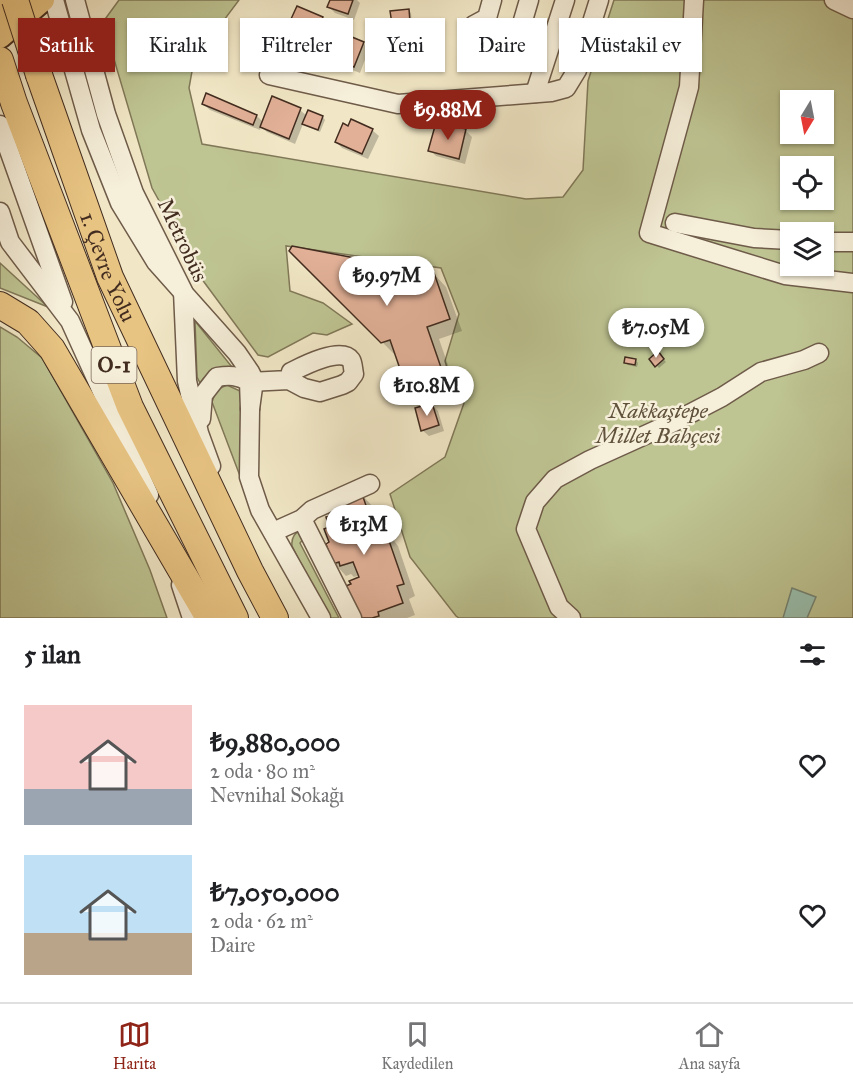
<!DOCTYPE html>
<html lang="tr">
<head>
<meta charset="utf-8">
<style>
  :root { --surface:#fff; --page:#f6f6f6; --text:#202124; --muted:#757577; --line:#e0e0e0; --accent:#8f2418 }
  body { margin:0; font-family:"IM FELL Great Primer",serif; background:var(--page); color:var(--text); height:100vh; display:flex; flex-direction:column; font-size:22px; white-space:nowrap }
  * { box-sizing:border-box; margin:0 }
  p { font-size:20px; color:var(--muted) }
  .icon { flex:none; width:33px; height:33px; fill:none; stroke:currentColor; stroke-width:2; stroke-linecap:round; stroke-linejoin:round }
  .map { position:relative; height:618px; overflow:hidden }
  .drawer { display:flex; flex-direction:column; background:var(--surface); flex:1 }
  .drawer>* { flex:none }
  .banner { position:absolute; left:18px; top:18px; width:818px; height:54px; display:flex; gap:12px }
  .needle { width:39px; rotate:190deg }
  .fabs { position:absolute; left:780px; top:90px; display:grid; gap:12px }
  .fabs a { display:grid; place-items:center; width:54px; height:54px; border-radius:0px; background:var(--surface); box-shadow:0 2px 4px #0004; font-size:30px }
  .price { position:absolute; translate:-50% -51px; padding:0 14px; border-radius:21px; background:#fff; color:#222; font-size:20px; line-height:39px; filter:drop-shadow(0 2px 3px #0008) }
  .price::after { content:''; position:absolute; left:50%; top:36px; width:18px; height:14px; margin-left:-9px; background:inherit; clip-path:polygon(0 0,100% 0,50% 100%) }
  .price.on { background:var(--accent); color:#fff }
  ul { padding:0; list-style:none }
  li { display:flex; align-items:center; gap:18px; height:150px; padding:0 24px }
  li span { display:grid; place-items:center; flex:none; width:168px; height:120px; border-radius:0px; color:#555 }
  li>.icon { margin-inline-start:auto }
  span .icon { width:72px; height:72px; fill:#fffc; stroke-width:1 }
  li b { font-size:26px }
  h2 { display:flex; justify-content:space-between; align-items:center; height:72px; padding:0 24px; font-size:26px }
  .chip { padding:0 21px; border-radius:0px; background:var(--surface); box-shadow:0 2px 4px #0004; font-size:21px; line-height:54px }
  .chip.on { background:var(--accent); color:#fff }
  .dock { display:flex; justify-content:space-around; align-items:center; height:84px; border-top:2px solid var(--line); background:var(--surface); font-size:16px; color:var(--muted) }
  .dock a { display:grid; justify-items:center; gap:3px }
  .dock .on { color:var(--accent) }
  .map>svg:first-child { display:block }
  .green { fill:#bec492; stroke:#807858; stroke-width:1.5; fill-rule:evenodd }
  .water { fill:#9bc1af; stroke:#778575; stroke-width:1.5 }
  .shadow { fill:#0003 }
  .building { fill:#e1b097; stroke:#422c1f; stroke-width:1.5 }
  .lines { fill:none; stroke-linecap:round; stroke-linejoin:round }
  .minor-casing { stroke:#6e5b49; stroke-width:21 }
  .major-casing { stroke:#422c1f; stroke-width:26 }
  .highway-casing { stroke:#422c1f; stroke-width:28 }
  .minor { stroke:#f6efda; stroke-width:18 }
  .major { stroke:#e8c483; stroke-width:22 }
  .highway { stroke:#e8c483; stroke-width:26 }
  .highway-bridge-casing { stroke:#422c1f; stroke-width:28; stroke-linecap:butt }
  .highway-bridge { stroke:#e8c483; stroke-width:26 }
  .labels { text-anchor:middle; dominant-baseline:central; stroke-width:5; stroke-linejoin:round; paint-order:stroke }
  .shield { fill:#f6efda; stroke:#786657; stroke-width:1.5 }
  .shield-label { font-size:21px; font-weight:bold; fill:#422c1f }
  .street-label { font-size:22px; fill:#422c1f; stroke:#f6efda }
  .park-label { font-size:22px; font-style:italic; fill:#61523c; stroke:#f6efda }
</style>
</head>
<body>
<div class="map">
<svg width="853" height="618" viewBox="0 0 853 618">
  <rect width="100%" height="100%" fill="#f1e7c6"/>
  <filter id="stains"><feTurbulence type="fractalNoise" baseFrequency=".00333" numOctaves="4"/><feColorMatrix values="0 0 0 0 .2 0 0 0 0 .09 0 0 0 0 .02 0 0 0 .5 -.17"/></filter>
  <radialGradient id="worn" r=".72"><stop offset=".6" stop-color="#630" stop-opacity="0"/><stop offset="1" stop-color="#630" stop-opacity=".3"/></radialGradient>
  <g class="green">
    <path d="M119 0H239L194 60 189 88 202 144 526 199 563 197 583 170 588 81 614 0H853V618H459L456 616 410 557 390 494 445 457 464 403 453 388 445 361 459 314 441 268 286 246 290 291 323 303 352 324 327 335 313 333 268 357 258 355 204 282 152 188 103 22ZM790 100H824V134H790ZM790 166H824V200H790ZM790 232H824V266H790Z"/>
    <polygon points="0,263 48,307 0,288"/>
    <path d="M195 321 232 367C216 368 209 370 200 383L197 377Z"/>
    <polygon points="0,327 17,337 42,358 113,483 150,570 167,618 0,618"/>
    <polygon points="227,385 240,391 242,398 240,476 212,402 216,390"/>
    <path d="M303 528 305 537 300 543 339 618H328L292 546C291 537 295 533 303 528Z"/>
  </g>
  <polygon class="water" points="792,588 816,597 807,618 783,618"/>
  <g class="shadow">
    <polygon points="331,0 357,0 360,3 354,20 335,13 329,7"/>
    <polygon points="409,10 411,13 412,25 396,26 393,23"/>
    <polygon points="322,18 328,24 324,35 299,25 293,19"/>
    <polygon points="279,43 302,45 308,52 299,74 271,63 265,57"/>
    <polygon points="363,43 369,49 360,73 333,62 327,55"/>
    <polygon points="273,98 300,110 307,116 308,112 323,117 325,120 320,132 303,124 295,144 267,132 261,126 260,130 210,110 203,104 257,116 263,122"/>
    <polygon points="372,130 379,136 368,159 342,148 336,142"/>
    <polygon points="466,131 472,137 465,164 436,156 430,150"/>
    <polygon points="291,250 434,274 446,287 462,331 439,339 457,391 421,403 409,391 396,354 394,354"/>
    <polygon points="658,353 666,362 659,368 651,359"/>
    <polygon points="635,360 638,363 637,367 628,365 625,363"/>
    <polygon points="432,405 438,411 444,431 429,436 422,430"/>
    <polygon points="362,495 374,508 379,521 398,546 415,596 409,599 415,615 407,618 360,618 353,585 360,578 360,575 354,577 351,574 346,576 334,563 331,543 331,528"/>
  </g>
  <g class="building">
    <polygon points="330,0 353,0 348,14 327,7"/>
    <polygon points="297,6 323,17 318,30 291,19"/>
    <polygon points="409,9 410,22 392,24 390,11"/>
    <polygon points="335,30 364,42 354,67 325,56"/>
    <polygon points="280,36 303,44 293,69 263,57 266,51 268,52 273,39 278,41"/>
    <polygon points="206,93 257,115 253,125 202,104"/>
    <polygon points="272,96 301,108 289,139 260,127"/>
    <polygon points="308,110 323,116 318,130 302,124"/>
    <polygon points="351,119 373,129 362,154 335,142 343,123 348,126"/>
    <polygon points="446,124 466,129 459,159 428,151 435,126 445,128"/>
    <polygon points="292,246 434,273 450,319 427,327 445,379 408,392 390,340 381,343 289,251"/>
    <polygon points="658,351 664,359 655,367 649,359"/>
    <polygon points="625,357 636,359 635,365 624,363"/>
    <polygon points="432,403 439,425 421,431 415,408"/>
    <polygon points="362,494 370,517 375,515 381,533 386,532 404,584 397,586 403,603 378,612 379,616 372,618 361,618 348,591 346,586 351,584 349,581 359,577 353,562 340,566 339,562 333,564 326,544 329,542 324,529 329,527 326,517 330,516 326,506"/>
  </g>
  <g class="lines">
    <g class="minor-casing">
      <g id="minor">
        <polyline points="54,0 91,130 120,203 156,262 237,353 250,372 254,380 250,409"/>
        <polyline points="75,0 106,114 134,193 183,291 187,381 199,433 211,466"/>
        <polyline points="492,0 487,18 474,25 470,29 470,52 478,60 504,60 514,51 529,0"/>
        <polyline points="694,0 689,87 649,233 785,275 853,283"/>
        <polyline points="834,0 853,9"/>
        <polyline points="269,75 398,104 551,92 566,88 577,70 599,0"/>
        <polyline points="535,93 565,0"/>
        <polyline points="0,125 63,302"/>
        <polyline points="0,212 10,242 70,321 149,495"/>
        <polyline points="675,223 754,238 790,240"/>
        <polyline points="824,242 853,242"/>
        <path d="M249 382 289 380 304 388 320 392 342 385 348 382 354 374C353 370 353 363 351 360 341 346 301 367 291 372L289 380"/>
        <path d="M201 419 203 395 217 377C229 375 238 375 249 382L250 409 249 477 260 510 321 618"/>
        <polyline points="302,519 352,618"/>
        <polyline points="273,532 302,519 312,510 370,484"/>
        <polyline points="181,585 192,618"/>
        <polyline points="571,618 559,607 526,529 535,502 555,479 590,460 674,422 722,397 761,372 804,360 819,353"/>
      </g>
    </g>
    <g class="major-casing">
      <g id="major">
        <polyline points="0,13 15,0"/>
        <polyline points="0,37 43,0"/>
      </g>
    </g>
    <g class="highway-casing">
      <g id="highway">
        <polyline points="0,60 14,103 130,407 235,618"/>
        <path id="s1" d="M39 75 110 277 250 571 275 618"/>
        <polyline points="0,305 28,322 52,349 209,618"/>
      </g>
    </g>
    <use href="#minor" class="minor"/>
    <use href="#major" class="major"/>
    <use href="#highway" class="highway"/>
    <g class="highway-bridge-casing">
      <polyline id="highway-bridge" points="15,0 39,75"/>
    </g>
    <use href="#highway-bridge" class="highway-bridge"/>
  </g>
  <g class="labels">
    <rect class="shield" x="91.5" y="347" width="45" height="36" rx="4.5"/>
    <g class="shield-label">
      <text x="114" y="365">O-1</text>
    </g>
    <g class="street-label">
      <text transform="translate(183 240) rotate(65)">Metrobüs</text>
      <text stroke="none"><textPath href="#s1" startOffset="204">1. Çevre Yolu</textPath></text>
    </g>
    <g class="park-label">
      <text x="658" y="410">Nakkaştepe<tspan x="658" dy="25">Millet Bahçesi</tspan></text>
    </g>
  </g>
  <rect width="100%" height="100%" filter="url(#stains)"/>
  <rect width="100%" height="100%" fill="url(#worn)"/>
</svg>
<div class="fabs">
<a><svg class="needle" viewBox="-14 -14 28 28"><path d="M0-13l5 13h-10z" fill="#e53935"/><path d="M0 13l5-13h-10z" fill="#757577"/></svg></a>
<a><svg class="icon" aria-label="locate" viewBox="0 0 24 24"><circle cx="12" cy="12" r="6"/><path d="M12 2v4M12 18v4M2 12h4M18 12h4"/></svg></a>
<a><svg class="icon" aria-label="layers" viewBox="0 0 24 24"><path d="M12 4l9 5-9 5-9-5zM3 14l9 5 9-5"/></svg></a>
</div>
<b class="price on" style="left:448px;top:141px">₺9.88M</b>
<b class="price" style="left:387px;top:307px">₺9.97M</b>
<b class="price" style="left:656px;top:359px">₺7.05M</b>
<b class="price" style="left:427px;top:417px">₺10.8M</b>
<b class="price" style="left:364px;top:556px">₺13M</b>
<div class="banner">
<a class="chip on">Satılık</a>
<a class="chip">Kiralık</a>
<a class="chip">Filtreler</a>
<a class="chip">Yeni</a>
<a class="chip">Daire</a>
<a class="chip">Müstakil ev</a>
</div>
</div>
<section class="drawer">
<h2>5 ilan<svg class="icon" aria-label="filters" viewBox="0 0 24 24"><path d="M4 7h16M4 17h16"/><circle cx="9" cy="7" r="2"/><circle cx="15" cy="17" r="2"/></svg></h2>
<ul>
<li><span style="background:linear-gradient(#f6c9c9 70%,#9aa5b1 0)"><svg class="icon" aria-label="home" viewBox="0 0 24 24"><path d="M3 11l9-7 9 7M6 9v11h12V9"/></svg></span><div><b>₺9,880,000</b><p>2 oda · 80 m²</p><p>Nevnihal Sokağı</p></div><svg class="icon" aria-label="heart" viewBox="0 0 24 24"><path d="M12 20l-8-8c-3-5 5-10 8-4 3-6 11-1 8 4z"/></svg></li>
<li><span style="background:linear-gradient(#bfe0f5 65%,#b9a48a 0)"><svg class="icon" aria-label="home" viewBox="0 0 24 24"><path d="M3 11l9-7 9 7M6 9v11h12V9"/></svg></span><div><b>₺7,050,000</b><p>2 oda · 62 m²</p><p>Daire</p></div><svg class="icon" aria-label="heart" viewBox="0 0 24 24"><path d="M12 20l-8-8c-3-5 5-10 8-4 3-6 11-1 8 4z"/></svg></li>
</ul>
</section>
<nav class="dock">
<a class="on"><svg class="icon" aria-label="map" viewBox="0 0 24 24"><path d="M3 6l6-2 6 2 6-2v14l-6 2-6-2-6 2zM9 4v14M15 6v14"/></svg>Harita</a>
<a><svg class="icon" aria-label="saved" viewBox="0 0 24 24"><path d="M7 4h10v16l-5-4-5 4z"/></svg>Kaydedilen</a>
<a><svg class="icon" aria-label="home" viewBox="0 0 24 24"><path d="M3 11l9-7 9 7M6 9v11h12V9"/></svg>Ana sayfa</a>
</nav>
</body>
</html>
